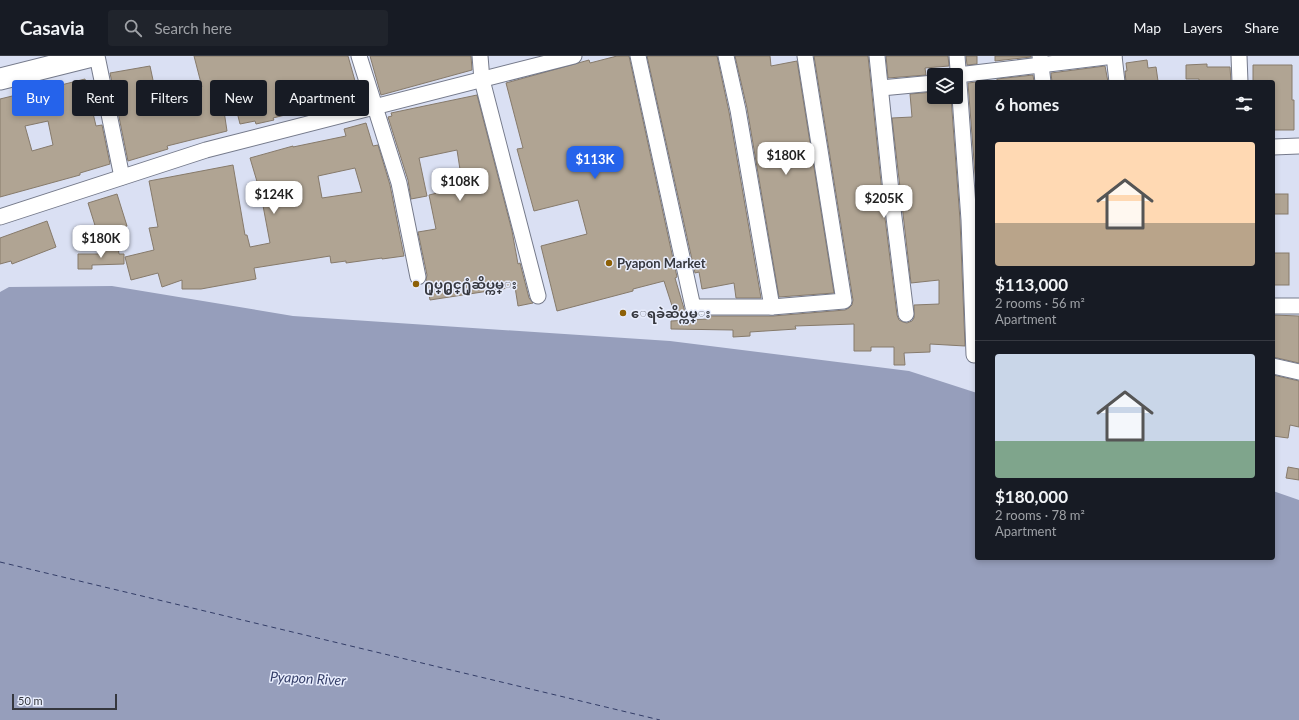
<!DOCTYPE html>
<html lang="en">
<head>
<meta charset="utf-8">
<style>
  :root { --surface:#171b24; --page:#20242c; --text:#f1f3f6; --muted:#9ea1a6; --line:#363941; --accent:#2563eb }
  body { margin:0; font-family:Lato,"Noto Sans Myanmar",sans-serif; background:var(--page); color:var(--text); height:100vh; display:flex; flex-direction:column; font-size:15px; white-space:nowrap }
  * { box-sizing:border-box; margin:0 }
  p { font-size:13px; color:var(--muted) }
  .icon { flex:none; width:22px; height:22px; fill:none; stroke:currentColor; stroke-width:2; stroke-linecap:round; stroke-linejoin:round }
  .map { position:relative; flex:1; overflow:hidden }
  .details { position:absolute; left:975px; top:24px; width:300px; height:480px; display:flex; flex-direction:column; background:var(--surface); border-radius:4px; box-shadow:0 2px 6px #0003 }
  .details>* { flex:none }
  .hud { position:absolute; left:12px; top:24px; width:380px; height:36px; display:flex; gap:8px }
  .fabs { position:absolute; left:927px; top:12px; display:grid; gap:8px }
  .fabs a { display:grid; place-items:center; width:36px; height:36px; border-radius:4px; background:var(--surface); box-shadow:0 2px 6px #0003; font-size:20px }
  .scale { position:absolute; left:12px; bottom:10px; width:105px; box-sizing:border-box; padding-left:4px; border:2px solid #35373e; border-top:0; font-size:11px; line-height:14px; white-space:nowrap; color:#35373e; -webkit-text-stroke:3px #e8edfd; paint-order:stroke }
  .price { position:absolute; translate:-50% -34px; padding:0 9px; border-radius:8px; background:#fff; color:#222; font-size:13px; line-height:26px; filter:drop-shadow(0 1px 2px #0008) }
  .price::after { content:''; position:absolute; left:50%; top:24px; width:12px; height:9px; margin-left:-6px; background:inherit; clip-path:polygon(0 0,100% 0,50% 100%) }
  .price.on { background:var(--accent); color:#fff }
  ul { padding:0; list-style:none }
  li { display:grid; align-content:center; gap:8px; height:212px; padding:0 20px }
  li+li { border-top:1px solid var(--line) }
  li span { display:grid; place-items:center; height:124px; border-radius:4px; color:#555 }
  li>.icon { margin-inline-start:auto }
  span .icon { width:72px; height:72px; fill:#fffc; stroke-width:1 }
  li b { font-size:17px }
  h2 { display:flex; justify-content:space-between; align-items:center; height:48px; padding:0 20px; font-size:17px }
  .tag { padding:0 14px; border-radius:4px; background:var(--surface); box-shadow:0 2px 6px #0003; font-size:14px; line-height:36px }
  .tag.on { background:var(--accent); color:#fff }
  header { display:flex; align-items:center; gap:24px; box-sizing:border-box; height:56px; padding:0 20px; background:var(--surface); border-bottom:1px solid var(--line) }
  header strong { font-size:19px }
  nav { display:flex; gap:22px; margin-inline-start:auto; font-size:14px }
  .search { width:280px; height:36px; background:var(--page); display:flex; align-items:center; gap:10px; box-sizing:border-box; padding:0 14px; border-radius:4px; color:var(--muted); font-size:15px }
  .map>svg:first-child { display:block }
  .water { fill:#969ebb }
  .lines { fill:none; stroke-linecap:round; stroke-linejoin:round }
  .ferry { stroke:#333d67; stroke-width:1; stroke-dasharray:5 4; stroke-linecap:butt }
  .building { fill:#b0a493; stroke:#867a6b; fill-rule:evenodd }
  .minor-casing { stroke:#757a8b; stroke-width:17 }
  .secondary-casing { stroke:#757a8b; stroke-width:23 }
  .minor { stroke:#fff; stroke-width:15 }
  .secondary { stroke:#fff; stroke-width:21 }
  .poi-dot { fill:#8d6006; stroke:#e8edfd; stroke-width:1.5 }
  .labels { text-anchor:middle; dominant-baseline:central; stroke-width:3; stroke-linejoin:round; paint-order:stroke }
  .poi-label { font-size:13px; font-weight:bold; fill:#35373e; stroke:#e8edfd; text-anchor:start }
  .water-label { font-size:14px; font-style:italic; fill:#333d67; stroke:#e8edfd }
</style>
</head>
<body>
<header>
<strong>Casavia</strong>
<div class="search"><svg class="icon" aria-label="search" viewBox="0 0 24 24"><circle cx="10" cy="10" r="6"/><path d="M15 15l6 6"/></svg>Search here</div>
<nav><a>Map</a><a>Layers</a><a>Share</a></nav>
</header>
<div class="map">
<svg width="1299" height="664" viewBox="0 0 1299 664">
  <rect width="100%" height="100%" fill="#dae0f3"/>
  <polygon class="water" points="112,230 293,260 670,285 909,315 977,337 977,502 1273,502 1273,435 1299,444 1299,664 0,664 0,236 9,231"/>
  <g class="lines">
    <polyline class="ferry" points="0,506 660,664"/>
  </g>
  <g class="building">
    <polygon points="194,0 348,0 359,39 322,49 322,48 293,55 293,57 273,62 274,64 256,68 255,65 240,68 236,52 224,55 227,75 167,90 168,93 128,105 110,17 150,10 157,43 202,31"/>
    <polygon points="370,0 471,0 472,14 381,39"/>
    <polygon points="617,0 629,0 677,221 675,222 685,256 675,259 664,225 633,233 633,235 557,255 541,190 587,178 578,144 534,155 517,93 523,92 506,27 589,4 590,7"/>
    <polygon points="647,0 717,0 729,56 761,242 736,242 734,227 702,233 699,216 695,217"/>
    <polygon points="735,0 770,0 771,10 797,5 834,237 779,241 747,52"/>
    <polygon points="814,0 868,0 883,146 897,259 899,264 903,266 907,267 912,265 914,262 914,249 939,248 939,224 911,227 892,62 912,61 910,38 934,36 934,41 951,41 960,164 965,290 930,288 930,296 904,297 905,309 894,309 894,291 871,291 871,295 854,295 854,268 795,270 796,273 750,276 750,280 733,281 733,274 671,273 671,265 708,263 708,260 773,260 845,254 849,252 852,249 853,244"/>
    <polygon points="886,0 948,0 949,10 925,12 926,19 888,22"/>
    <polygon points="966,0 977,0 977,8 967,9"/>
    <polygon points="995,0 1031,0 1031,1 995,5"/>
    <polygon points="1147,4 1148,12 1156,11 1158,25 1126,26 1125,15 1127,15 1126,7"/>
    <polygon points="1207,8 1207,11 1230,11 1231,26 1199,26 1199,23 1186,23 1186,9"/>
    <polygon points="1253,9 1292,9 1292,44 1294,44 1294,74 1273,74 1273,26 1253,26"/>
    <polygon points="1105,10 1108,26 1052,26 1051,17"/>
    <polygon points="1033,19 1034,26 997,26 997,23"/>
    <path d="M85 23 96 70 102 69 110 108 80 117V119L0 141V43L41 33V32L57 28V30ZM48 65 53 89 32 95 25 70Z"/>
    <polygon points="977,26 977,144 968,27"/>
    <polygon points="477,39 512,175 518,208 520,207 529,242 533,247 518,250 515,231 430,244 426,224 427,219 418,176 436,173 429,139 450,134 448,123 461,120 457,94 419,102 427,140 411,143 408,124 388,61 392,60 391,57"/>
    <path d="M366 67 373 90 378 89 390 129 404 200 382 203V202L346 207V205L331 207 330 200 254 212 256 223 201 233H182V224L162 231 158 217 131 224 125 201 154 194 149 172 158 171 149 125 233 109 245 179H247L250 191 270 187 261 139 250 102 293 90V91L346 80 344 73ZM355 112 362 136 322 142 318 120Z"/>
    <polygon points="117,138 127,170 98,179 88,147"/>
    <rect x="1273" y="138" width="15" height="20"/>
    <polygon points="47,165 56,191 12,208 11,205 0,208 0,182"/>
    <polygon points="102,192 118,192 119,198 124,198 124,208 92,209 92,213 78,213 78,198 104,198"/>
    <rect x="1273" y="197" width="16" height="32"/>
    <polygon points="1273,259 1299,260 1299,307 1273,301"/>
    <polygon points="1273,319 1299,325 1299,371 1290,369 1288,382 1273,380"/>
    <polygon points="1288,411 1299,413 1299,424 1286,422"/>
  </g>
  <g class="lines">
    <g class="minor-casing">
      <g id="minor">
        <polyline points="97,0 122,121"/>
        <polyline points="359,0 399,127 418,221"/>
        <polyline points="480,0 482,24 538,240"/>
        <polyline points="638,0 693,251 772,251 844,245 805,0"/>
        <polyline points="726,0 738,54 772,251"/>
        <polyline points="877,0 892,145 906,258"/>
        <polyline points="957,0 969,164 974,299"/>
        <polyline points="1040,0 1043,26"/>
        <polyline points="1114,0 1117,26"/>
        <polyline points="1239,0 1240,26"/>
        <polyline points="958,19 1114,0"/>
        <polyline points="881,32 934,27"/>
        <polyline points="1273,91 1299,90"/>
        <polyline points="0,161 206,94 574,0"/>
        <polyline points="1273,250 1299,250"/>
        <polyline points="1273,310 1299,316"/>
      </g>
    </g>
    <g class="secondary-casing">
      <polyline id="secondary" points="0,23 92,0"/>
    </g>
    <use href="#minor" class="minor"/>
    <use href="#secondary" class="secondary"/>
  </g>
  <g class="poi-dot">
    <circle cx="609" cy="207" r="4"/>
    <circle cx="416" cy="228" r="4"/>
    <circle cx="623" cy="257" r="4"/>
  </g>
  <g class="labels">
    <g class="poi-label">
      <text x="617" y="207">Pyapon Market</text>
      <text x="424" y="228">႐ုပ္႐ွင္႐ုံဆိပ္ကမ္း</text>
      <text x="631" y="257">ေရခဲဆိပ္ကမ္း</text>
    </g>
    <g class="water-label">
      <text transform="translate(308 622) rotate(3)">Pyapon River</text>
    </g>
  </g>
</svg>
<div class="fabs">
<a><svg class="icon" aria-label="layers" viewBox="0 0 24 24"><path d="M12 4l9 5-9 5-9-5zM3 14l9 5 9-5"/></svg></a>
</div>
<div class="scale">50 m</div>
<b class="price" style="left:786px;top:120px">$180K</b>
<b class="price on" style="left:595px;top:124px">$113K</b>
<b class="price" style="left:460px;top:146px">$108K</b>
<b class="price" style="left:274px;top:159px">$124K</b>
<b class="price" style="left:884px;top:163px">$205K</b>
<b class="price" style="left:101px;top:203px">$180K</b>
<div class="hud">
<a class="tag on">Buy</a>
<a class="tag">Rent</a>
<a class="tag">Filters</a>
<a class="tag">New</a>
<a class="tag">Apartment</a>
</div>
<section class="details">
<h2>6 homes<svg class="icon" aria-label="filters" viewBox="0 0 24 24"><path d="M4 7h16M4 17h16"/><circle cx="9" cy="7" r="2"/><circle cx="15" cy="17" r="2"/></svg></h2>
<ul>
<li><span style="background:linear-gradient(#ffd9b3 65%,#b9a48a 0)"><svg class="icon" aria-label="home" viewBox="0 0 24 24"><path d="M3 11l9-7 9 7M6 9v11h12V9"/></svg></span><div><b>$113,000</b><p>2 rooms · 56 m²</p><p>Apartment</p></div></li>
<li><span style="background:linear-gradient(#c9d6e8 70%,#7fa58c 0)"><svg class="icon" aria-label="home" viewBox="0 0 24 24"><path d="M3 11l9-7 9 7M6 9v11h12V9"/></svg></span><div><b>$180,000</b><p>2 rooms · 78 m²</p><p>Apartment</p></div></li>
</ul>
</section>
</div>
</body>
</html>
